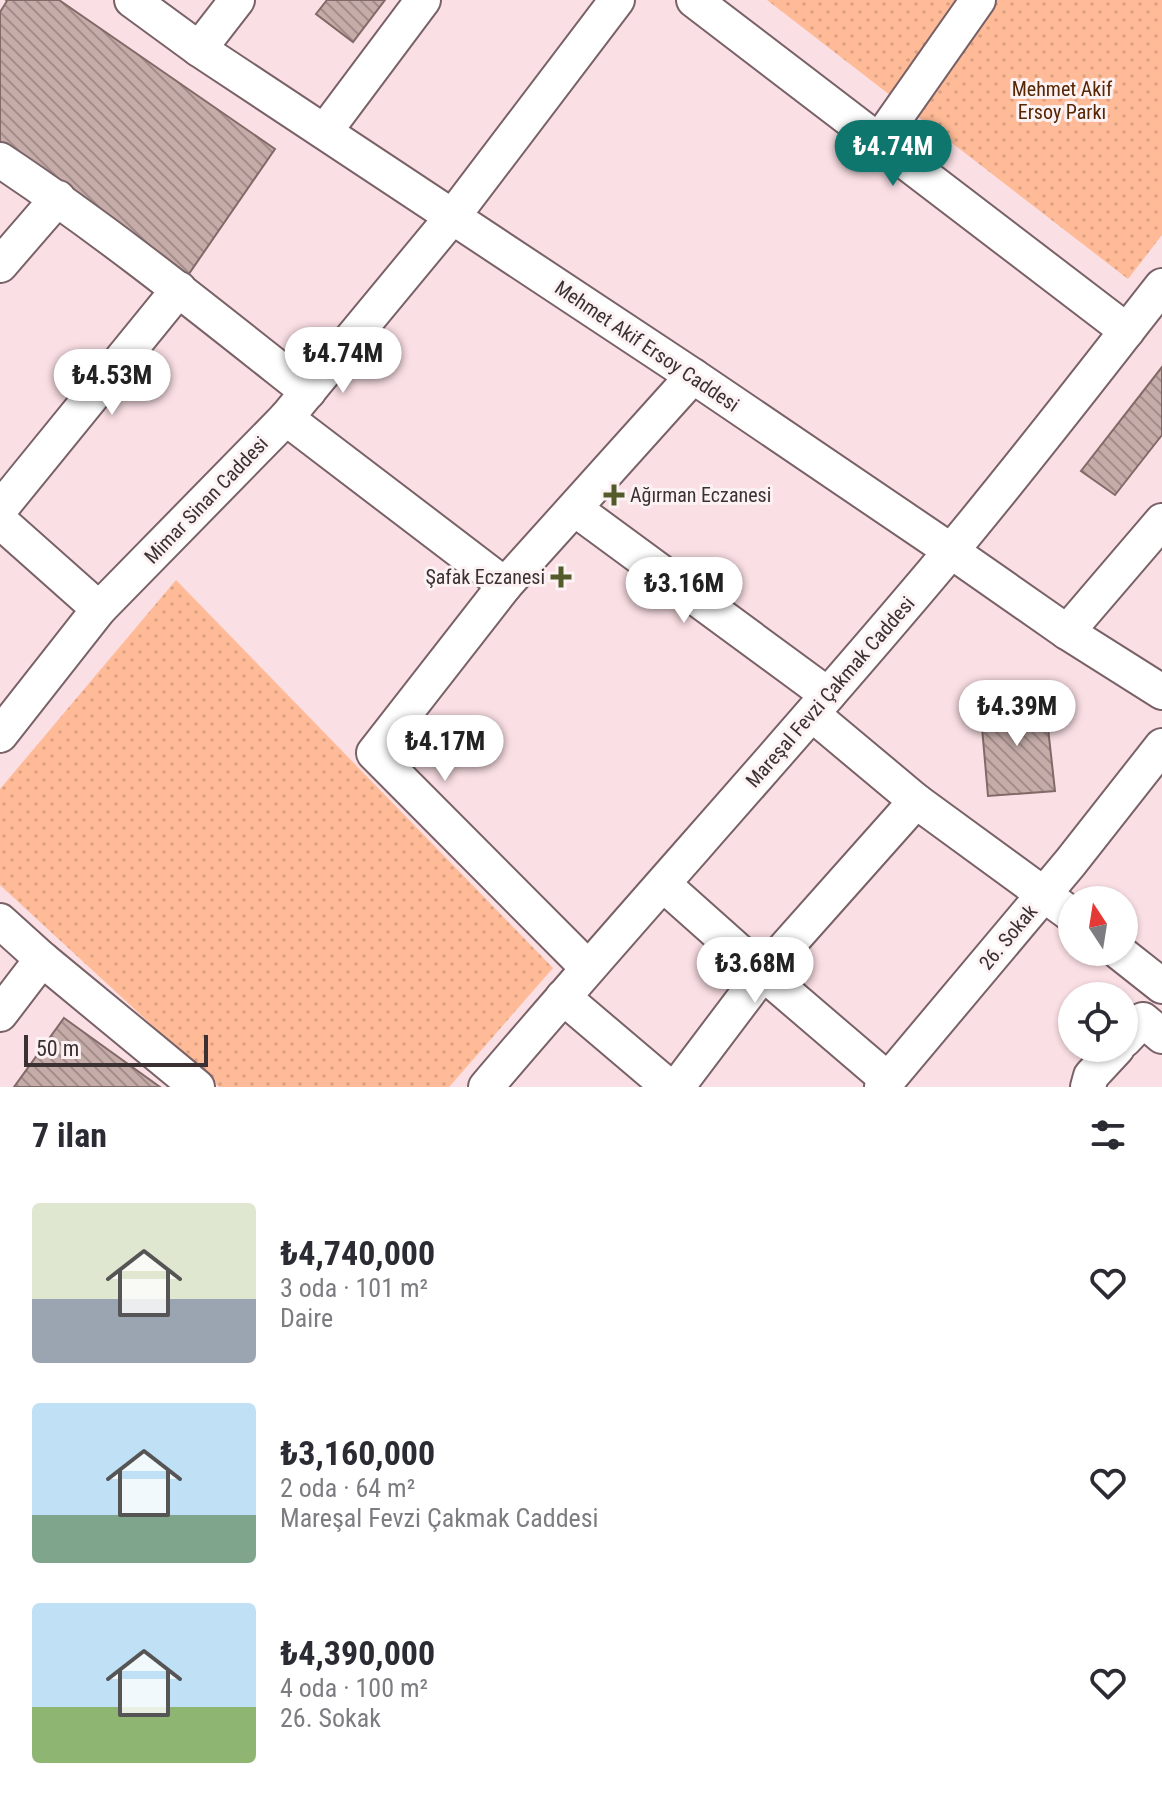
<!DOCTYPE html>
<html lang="tr">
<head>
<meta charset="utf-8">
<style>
  :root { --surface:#fff; --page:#f2f2f3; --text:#2b2b33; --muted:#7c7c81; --accent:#0f766e }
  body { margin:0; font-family:"Roboto Condensed",sans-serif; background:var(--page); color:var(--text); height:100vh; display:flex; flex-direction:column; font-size:30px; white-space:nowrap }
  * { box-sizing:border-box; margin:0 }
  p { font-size:26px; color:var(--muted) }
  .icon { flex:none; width:44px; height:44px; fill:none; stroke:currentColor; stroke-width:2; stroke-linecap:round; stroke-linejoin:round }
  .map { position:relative; height:1087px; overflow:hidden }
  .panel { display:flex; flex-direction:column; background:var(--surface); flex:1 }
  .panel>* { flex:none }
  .needle { width:52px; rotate:348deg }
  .tools { position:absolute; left:1058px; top:886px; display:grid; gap:16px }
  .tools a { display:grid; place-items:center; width:80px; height:80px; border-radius:50%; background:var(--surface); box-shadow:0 2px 6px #0004; font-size:40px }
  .scale { position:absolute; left:24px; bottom:20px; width:184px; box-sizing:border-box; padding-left:8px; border:4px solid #3b3133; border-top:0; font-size:22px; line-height:28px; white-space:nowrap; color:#3b3133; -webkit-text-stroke:6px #fcf1f3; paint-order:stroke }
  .price { position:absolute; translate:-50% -68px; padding:0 18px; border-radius:28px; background:#fff; color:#222; font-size:26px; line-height:52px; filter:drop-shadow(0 2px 4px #0008) }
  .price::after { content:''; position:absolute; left:50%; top:48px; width:24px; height:18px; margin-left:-12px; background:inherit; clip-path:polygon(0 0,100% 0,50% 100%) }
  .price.current { background:var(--accent); color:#fff }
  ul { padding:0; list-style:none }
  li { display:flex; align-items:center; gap:24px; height:200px; padding:0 32px }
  li span { display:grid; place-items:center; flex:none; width:224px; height:160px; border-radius:8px; color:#555 }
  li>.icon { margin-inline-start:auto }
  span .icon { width:96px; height:96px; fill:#fffc; stroke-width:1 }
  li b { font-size:34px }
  h2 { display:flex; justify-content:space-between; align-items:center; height:96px; padding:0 32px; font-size:34px }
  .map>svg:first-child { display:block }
  .park { fill:url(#park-dots) }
  .building { fill:url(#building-back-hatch); stroke:#816a67; stroke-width:2 }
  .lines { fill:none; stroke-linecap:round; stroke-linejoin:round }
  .minor-casing { stroke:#796267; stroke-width:38 }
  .minor { stroke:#fff; stroke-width:34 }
  .poi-dot { fill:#535b2a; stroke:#fcf1f3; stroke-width:3 }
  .labels { text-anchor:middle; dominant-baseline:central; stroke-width:6; stroke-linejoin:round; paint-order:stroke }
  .park-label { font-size:20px; fill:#562502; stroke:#fcf1f3 }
  .street-label { font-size:20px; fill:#3b3133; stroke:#fcf1f3 }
  .poi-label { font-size:20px; fill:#3b3133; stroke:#fcf1f3; text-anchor:start }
</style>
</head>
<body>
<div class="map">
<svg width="1162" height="1087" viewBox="0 0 1162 1087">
  <defs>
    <pattern id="park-dots" width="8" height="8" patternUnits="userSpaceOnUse" patternTransform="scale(2)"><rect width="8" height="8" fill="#ffbb97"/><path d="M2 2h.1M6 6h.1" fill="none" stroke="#dba183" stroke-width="1.8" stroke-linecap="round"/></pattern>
    <pattern id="building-back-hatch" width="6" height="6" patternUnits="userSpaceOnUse" patternTransform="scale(2)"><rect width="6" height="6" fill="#c6aca9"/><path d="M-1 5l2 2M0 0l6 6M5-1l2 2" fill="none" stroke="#a28d8a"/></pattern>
  </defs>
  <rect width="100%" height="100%" fill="#fadfe4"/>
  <g class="park">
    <polygon points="767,0 1162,0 1162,235 1128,279"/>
    <polygon points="176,580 553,968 449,1087 219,1087 0,885 0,789"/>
  </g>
  <g class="building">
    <polygon points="6,0 59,0 275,149 184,281 0,155 0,12 7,1"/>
    <polygon points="327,0 385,0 353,42 316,14"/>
    <polygon points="1162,367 1162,435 1115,495 1081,471"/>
    <polygon points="1027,690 1029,712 1046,710 1055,791 988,796 981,716 997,715 995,693"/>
    <polygon points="64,1018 160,1087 14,1087"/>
  </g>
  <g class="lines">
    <g class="minor-casing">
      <g id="minor">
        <polyline points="132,0 199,49 693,376 951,551 1067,632 1162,692"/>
        <polyline points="694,0 1127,331"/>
        <polyline points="199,49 237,0"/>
        <polyline points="325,131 423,0"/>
        <polyline points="879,141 978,0"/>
        <path d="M0 160C107 231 207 312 308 392"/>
        <polyline points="0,265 58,198"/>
        <polyline points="286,418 505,585 693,376"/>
        <polyline points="0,509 179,289"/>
        <polyline points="575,509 828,695"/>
        <polyline points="0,521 99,609"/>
        <polyline points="505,585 374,753 588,968"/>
        <polyline points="1067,632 1162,521"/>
        <polyline points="0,735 99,609 286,418 453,216 617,0"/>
        <polyline points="916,801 1072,915"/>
        <polyline points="663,884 763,973 888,1080"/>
        <polyline points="0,921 42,959 197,1087"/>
        <polyline points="1119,952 1162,986"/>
        <polyline points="563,997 669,1087"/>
        <polyline points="0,1014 42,959"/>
        <polyline points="1124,1040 1143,1020 1162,1036"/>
        <path d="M486 1087C639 907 799 733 951 551 1023 465 1092 375 1162 286"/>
        <polyline points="677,1087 763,973 916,801 812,714"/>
        <polyline points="882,1087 1070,863 1162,746"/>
        <polyline points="1088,1087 1091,1076 1117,1048"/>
      </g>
    </g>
    <use href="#minor" class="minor"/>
  </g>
  <g class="poi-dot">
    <path d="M610 483h8v8h8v8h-8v8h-8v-8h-8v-8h8z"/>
    <path d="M557 565h8v8h8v8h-8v8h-8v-8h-8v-8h8z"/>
  </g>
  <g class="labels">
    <g class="park-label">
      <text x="1062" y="89">Mehmet Akif<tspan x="1062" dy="23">Ersoy Parkı</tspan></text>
    </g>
    <g class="street-label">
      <text transform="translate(647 346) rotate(34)">Mehmet Akif Ersoy Caddesi</text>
      <text transform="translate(206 500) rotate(-46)">Mimar Sinan Caddesi</text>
      <text transform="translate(830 692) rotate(-49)">Mareşal Fevzi Çakmak Caddesi</text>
      <text transform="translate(1008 937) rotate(-50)">26. Sokak</text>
    </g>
    <g class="poi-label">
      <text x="630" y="495">Ağırman Eczanesi</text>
      <text x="545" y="577" text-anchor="end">Şafak Eczanesi</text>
    </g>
  </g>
</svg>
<div class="tools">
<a><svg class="needle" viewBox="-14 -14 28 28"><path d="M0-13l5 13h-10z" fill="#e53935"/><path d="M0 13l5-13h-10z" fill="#7c7c81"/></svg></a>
<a><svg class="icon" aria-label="locate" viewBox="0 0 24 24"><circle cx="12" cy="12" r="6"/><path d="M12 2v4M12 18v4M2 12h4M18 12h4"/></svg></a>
</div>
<div class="scale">50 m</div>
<b class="price current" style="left:893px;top:188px">₺4.74M</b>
<b class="price" style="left:343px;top:395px">₺4.74M</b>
<b class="price" style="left:112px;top:417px">₺4.53M</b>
<b class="price" style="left:684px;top:625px">₺3.16M</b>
<b class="price" style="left:1017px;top:748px">₺4.39M</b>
<b class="price" style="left:445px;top:783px">₺4.17M</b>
<b class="price" style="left:755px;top:1005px">₺3.68M</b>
</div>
<section class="panel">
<h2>7 ilan<svg class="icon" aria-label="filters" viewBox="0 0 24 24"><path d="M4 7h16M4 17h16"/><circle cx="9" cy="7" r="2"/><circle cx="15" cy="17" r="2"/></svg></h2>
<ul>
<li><span style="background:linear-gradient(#dfe7d0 60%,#9aa5b1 0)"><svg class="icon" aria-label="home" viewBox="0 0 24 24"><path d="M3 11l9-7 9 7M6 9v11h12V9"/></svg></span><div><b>₺4,740,000</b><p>3 oda · 101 m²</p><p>Daire</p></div><svg class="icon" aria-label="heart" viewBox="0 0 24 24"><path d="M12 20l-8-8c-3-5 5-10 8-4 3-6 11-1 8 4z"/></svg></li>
<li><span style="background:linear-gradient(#bfe0f5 70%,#7fa58c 0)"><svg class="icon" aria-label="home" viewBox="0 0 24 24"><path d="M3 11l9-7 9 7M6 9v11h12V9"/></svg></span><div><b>₺3,160,000</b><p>2 oda · 64 m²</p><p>Mareşal Fevzi Çakmak Caddesi</p></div><svg class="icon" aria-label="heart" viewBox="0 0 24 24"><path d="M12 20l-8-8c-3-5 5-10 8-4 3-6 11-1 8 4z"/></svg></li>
<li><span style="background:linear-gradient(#bfe0f5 65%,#8fb573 0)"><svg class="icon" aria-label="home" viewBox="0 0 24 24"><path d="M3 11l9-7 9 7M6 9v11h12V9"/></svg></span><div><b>₺4,390,000</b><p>4 oda · 100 m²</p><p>26. Sokak</p></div><svg class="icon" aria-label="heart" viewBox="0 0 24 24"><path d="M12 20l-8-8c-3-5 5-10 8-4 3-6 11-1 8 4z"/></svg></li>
</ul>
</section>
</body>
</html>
